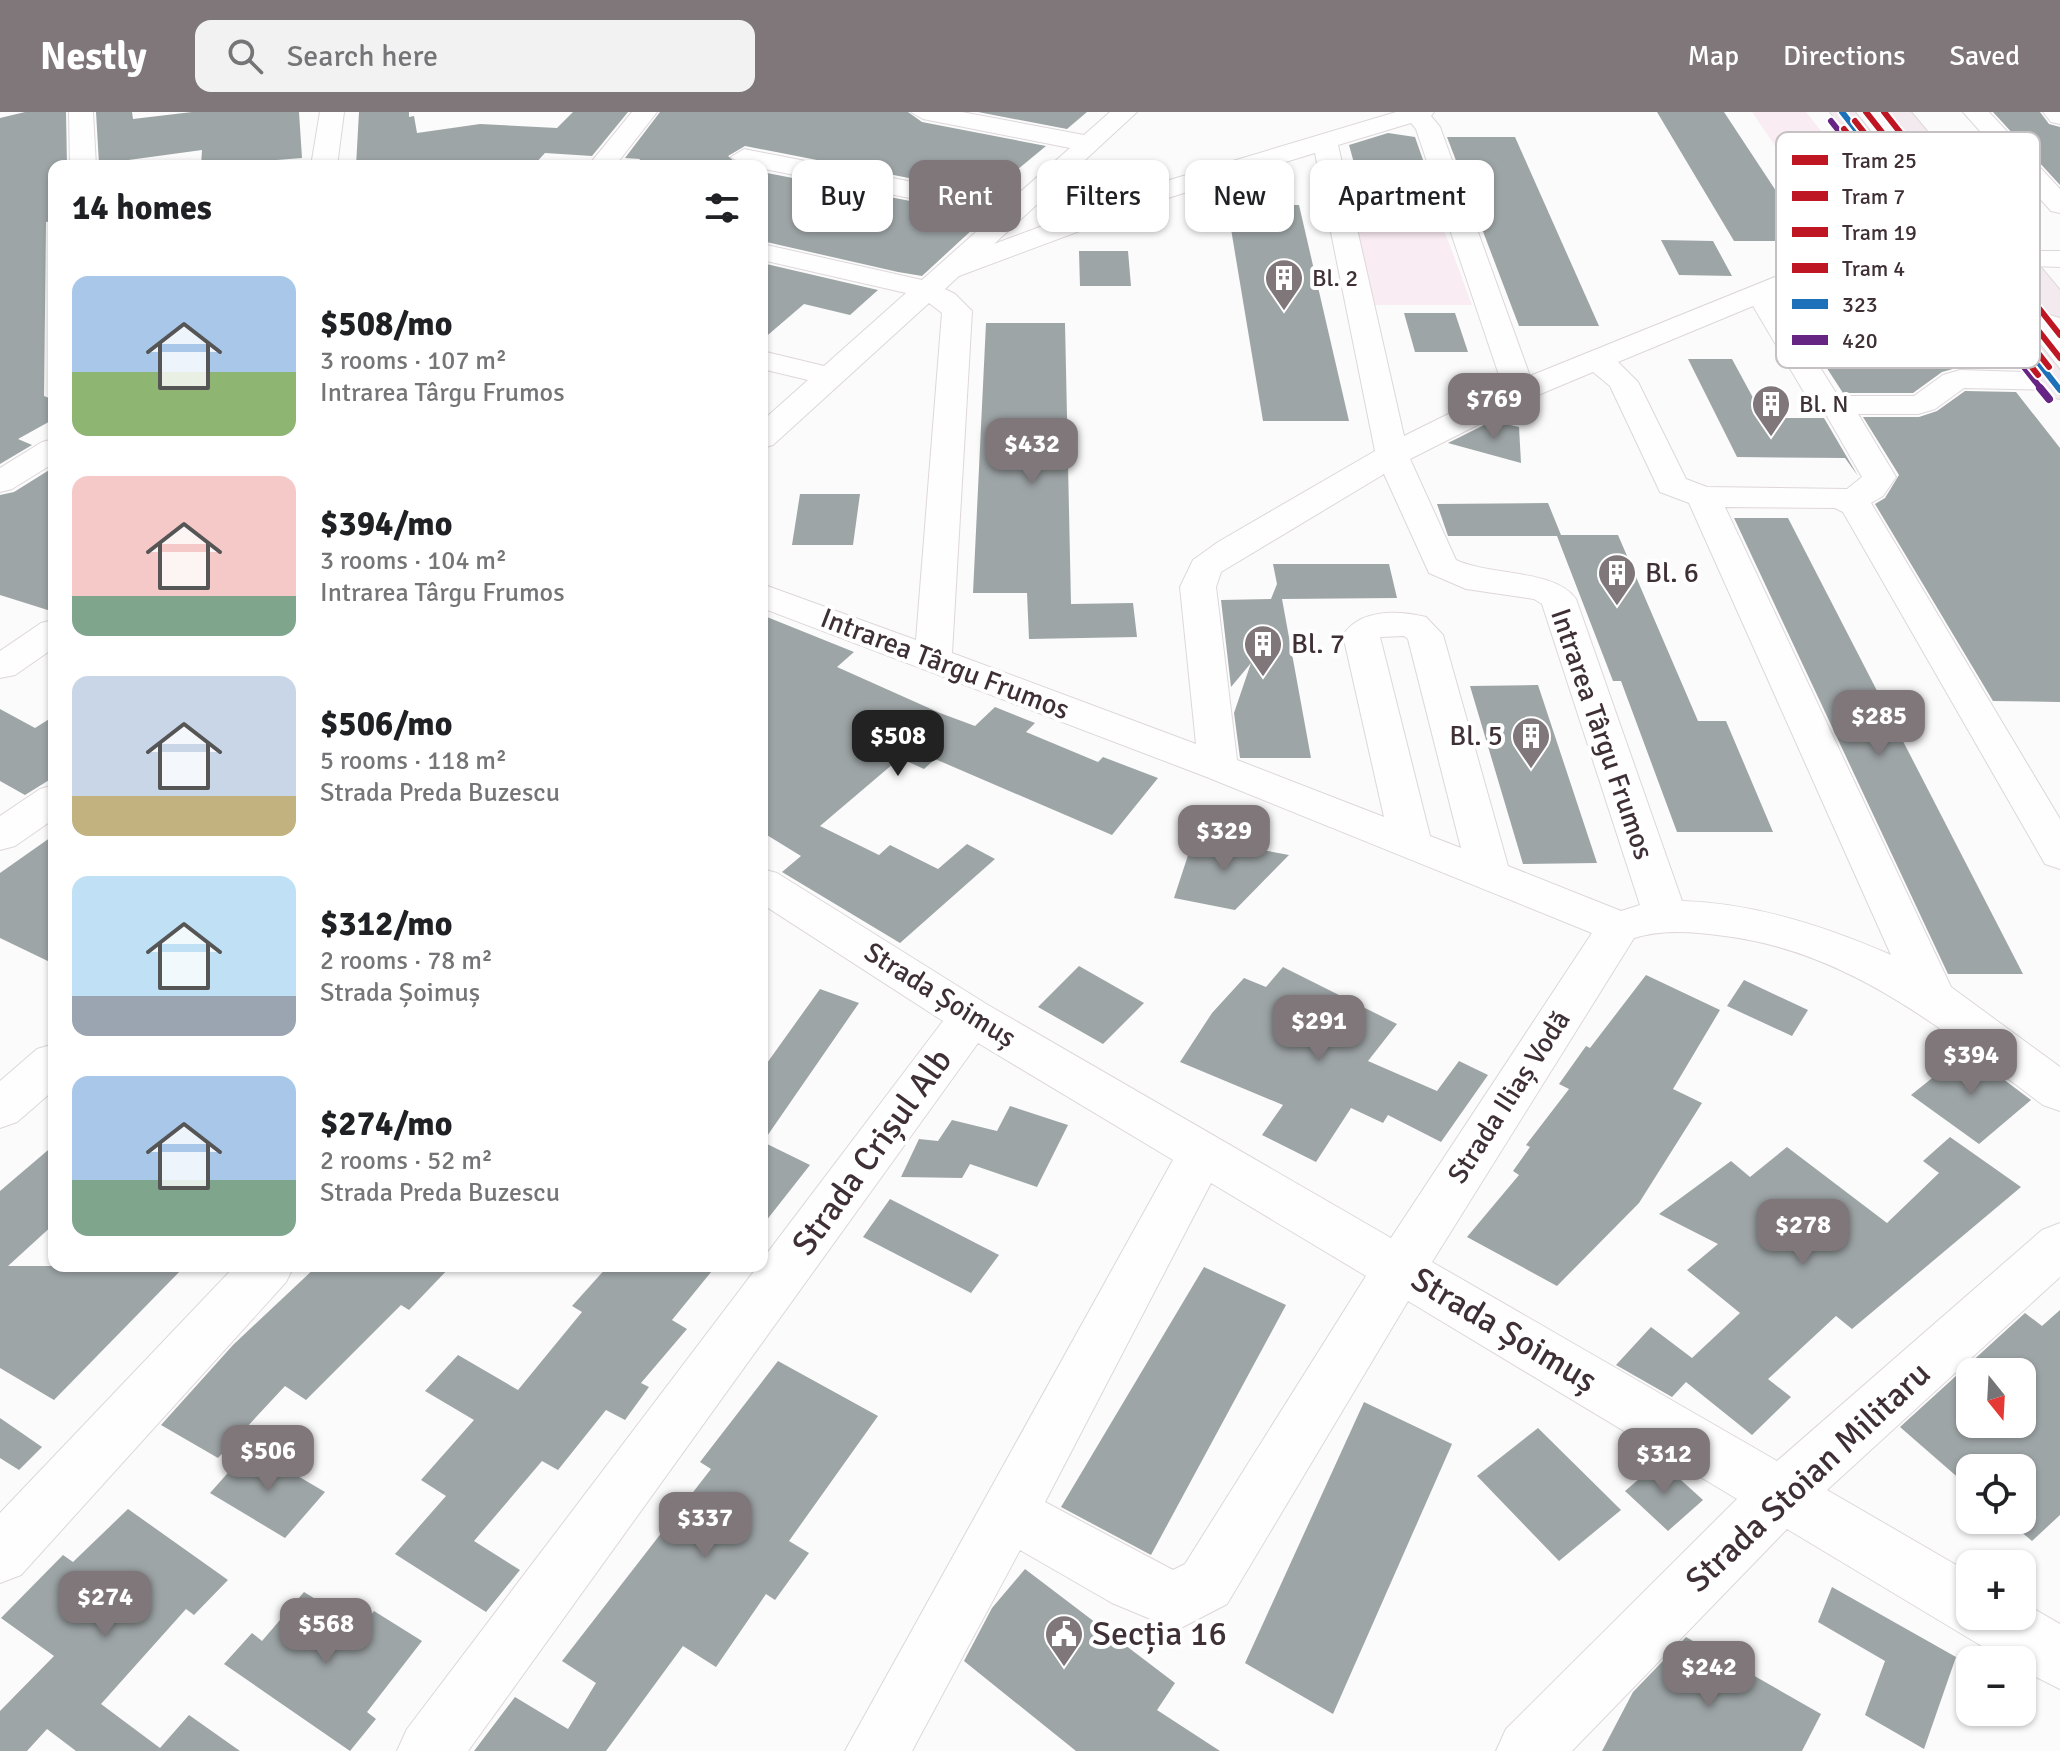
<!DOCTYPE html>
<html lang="en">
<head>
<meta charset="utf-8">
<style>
  :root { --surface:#fff; --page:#f2f2f2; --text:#202124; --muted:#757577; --accent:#80777b }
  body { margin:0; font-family:Signika,sans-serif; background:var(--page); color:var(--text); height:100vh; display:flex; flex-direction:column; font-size:30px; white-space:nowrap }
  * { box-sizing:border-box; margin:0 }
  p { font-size:26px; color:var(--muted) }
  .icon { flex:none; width:44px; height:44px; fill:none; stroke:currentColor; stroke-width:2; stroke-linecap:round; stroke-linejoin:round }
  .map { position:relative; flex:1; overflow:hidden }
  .drawer { position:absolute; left:48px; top:48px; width:720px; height:1112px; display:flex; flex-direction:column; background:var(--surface); border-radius:16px; box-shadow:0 2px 6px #0004 }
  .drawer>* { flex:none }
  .guide { position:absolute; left:792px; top:48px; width:760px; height:72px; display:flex; gap:16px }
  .needle { width:52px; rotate:162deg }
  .controls { position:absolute; left:1956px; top:1246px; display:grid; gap:16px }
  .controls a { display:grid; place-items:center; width:80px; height:80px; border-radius:16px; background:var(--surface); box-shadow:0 2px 6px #0004; font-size:40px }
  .price { position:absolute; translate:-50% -68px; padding:0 18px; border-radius:16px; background:var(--accent); color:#fff; font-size:26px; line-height:52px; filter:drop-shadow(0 2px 4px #0008) }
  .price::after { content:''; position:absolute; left:50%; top:48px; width:24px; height:18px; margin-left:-12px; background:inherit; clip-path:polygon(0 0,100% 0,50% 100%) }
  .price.selected { background:#222; color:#fff }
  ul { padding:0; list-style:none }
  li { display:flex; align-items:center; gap:24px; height:200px; padding:0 24px }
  li span { display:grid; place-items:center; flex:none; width:224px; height:160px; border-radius:16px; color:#555 }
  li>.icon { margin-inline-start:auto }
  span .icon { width:96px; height:96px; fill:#fffc; stroke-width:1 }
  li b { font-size:34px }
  h2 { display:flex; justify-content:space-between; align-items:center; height:96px; padding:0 24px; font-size:34px }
  .chip { padding:0 28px; border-radius:16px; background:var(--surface); box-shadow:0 2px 6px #0004; font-size:28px; line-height:72px }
  .chip.selected { background:var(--accent); color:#fff }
  header { display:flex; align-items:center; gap:48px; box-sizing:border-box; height:112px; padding:0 40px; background:var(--accent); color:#fff }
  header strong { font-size:38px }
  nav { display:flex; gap:44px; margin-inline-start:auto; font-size:28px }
  .search { width:560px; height:72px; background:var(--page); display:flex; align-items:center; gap:20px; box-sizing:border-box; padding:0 28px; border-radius:16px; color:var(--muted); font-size:30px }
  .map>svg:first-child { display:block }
  .green { fill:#f9ecf2 }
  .building { fill:#9ea5a6; fill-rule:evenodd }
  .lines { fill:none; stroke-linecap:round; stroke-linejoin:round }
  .minor-casing { stroke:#ded7da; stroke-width:2 }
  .major-casing { stroke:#dbd8d9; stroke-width:2 }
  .minor { fill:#fefefe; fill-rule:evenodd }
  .major { fill:#f2eaee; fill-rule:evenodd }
  .bus-1-casing { stroke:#fff; stroke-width:10 }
  .bus-2-far1-casing { stroke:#fff; stroke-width:10 }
  .bus-2-casing { stroke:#fff; stroke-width:13 }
  .bus-1 { stroke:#1d71b8; stroke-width:6 }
  .bus-2-far1 { stroke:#662483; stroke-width:6 }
  .bus-2 { stroke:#662483; stroke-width:8 }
  .tram-1-casing { stroke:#fff; stroke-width:10 }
  .tram-2-casing { stroke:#fff; stroke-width:10 }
  .tram-3-casing { stroke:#fff; stroke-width:10 }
  .tram-4-casing { stroke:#fff; stroke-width:10 }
  .tram-1 { stroke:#be1622; stroke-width:6 }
  .tram-2 { stroke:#be1622; stroke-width:6 }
  .tram-3 { stroke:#be1622; stroke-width:6 }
  .tram-4 { stroke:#be1622; stroke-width:6 }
  .labels { text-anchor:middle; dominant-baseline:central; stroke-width:8; stroke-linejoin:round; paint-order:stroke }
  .far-poi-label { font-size:24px; fill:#3e3036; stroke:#fff; text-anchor:start }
  .poi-label { font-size:28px; fill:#3e3036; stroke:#fff; text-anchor:start }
  .street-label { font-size:28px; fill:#3e3036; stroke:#fff }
  .near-street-label { font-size:34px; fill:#3e3036; stroke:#fff }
  .near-poi-label { font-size:34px; fill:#3e3036; stroke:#fff; text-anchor:start }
  .key { fill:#fff; stroke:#c5c1c3; stroke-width:2 }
  .key-label { font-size:22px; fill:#3e3036 }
</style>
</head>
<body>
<header>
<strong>Nestly</strong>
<div class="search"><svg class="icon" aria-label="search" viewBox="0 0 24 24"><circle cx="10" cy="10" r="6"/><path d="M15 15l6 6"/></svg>Search here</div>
<nav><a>Map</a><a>Directions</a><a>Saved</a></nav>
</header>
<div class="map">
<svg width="2060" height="1639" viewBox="0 0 2060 1639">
  <rect width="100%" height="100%" fill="#fbfbfb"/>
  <g class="green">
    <polygon points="1752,0 1806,0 1914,137 1845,138"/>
    <polygon points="1435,94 1472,193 1370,193 1341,95"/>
  </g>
  <g class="building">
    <polygon points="25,0 66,0 67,54 54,54 54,109 46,110 44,284 54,288 54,307 18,327 32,333 0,352 0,6"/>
    <polygon points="96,0 132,0 133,7 192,0 299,0 302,46 201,54 202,38 99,52"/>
    <polygon points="359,0 409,0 409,5 414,4 417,21 480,12 557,16 573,0 628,0 592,44 545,41 533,54 452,51 452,54 356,54"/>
    <polygon points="660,0 908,0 922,10 1046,34 1006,67 1020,70 1006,85 745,34 728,44 740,54 636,54 640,47 625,46"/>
    <polygon points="978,0 1087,0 1067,17"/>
    <polygon points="1657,0 1724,0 1809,129 1734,129"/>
    <polygon points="1993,0 2040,0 2049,12 2060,15 2060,73"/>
    <polygon points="1388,21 1415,25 1437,88 1364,87 1349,33"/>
    <polygon points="1447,25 1515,25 1599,214 1519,214"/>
    <polygon points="762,60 987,104 922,164 898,160 762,129"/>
    <polygon points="1227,93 1299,93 1349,309 1263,309"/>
    <polygon points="1661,128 1713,129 1732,164 1679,163"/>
    <polygon points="1079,139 1128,139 1131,174 1080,174"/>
    <polygon points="762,151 878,178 850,203 804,192 762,228"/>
    <polygon points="1960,184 2003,246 1987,246 1995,256 1960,255 1942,260 1913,281 1843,281 1819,244 1918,244 1887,196"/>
    <polygon points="1404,201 1455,201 1468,240 1415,240"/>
    <polygon points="986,211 1065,211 1071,492 1133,491 1137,525 1029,527 1027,481 973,481"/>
    <polygon points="1688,247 1732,247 1764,306 1824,306 1858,364 1845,346 1737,345"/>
    <polygon points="1965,279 2016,280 2060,336 2060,590 1993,589 1875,392 1885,386 1899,363 1863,305 1919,305 1937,299"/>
    <polygon points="1492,309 1519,315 1521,351 1448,331"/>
    <polygon points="54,355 54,500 0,483 0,383 14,380"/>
    <polygon points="800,382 860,382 853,433 792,433"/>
    <polygon points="1548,391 1561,423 1618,423 1698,609 1726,609 1773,720 1677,720 1621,569 1613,569 1557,424 1448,424 1437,392"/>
    <polygon points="1734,406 1788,406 2023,862 1948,862"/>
    <polygon points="1273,452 1389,452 1397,486 1282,487 1311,646 1240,646 1234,601 1251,551 1231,575 1221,488 1271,487 1277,472"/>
    <polygon points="762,503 854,540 837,555 940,601 975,614 995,595 1035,611 1026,620 1098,650 1103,645 1158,666 1112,723 935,647 924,657 900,646 820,714 879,743 890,733 938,757 967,732 995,747 900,831 782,760 801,744 762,720"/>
    <polygon points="1538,573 1597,751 1523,752 1470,574"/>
    <polygon points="0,597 35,616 54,604 54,665 25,683 0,669"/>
    <polygon points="54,723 54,852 0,826 0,761"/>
    <polygon points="1194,725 1289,743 1235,798 1174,786"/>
    <polygon points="1079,854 1144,891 1103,932 1038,895"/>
    <polygon points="1283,855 1397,912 1368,949 1437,979 1459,949 1488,963 1441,1030 1388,1003 1383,1011 1351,996 1316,1050 1262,1023 1283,993 1180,950 1212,901 1244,866 1266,875"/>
    <polygon points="1646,863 1720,898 1673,977 1702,991 1639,1091 1557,1174 1467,1125 1519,1063 1513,1059 1530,1035 1526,1033 1569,977 1559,972 1586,934 1590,936"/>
    <polygon points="1744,868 1808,898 1792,924 1727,894"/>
    <polygon points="820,877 859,891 763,1030 810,1053 762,1114 762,958"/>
    <polygon points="1966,939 2031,988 1979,1032 1911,983"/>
    <polygon points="1010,994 1068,1013 1037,1075 970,1052 962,1066 901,1065 919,1027 938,1029 952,1008 997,1019"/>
    <polygon points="1950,1025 2021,1075 1852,1217 1836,1204 1768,1267 1791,1285 1752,1323 1686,1270 1672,1285 1616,1253 1651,1215 1692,1246 1740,1201 1687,1158 1718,1132 1659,1102 1731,1049 1750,1065 1787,1035 1887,1111 1939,1061 1923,1049"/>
    <polygon points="54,1033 54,1112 8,1154 185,1154 54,1288 0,1256 0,1079"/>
    <polygon points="890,1087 999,1143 971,1181 863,1125"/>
    <polygon points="317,1154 451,1154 409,1198 401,1193 306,1288 285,1274 218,1346 161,1313 233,1233"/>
    <polygon points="608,1154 716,1154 672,1208 687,1217 641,1271 649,1275 625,1308 606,1298 558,1358 542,1349 474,1429 520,1458 486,1500 395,1442 446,1384 421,1368 474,1308 425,1279 458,1243 518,1278 582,1200 572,1194"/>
    <polygon points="1204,1155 1286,1193 1151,1443 1061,1395"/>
    <path d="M2060 1198V1403L2032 1429 2007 1408H2022V1356H1970V1376L1900 1315 2025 1201 2042 1214ZM1970 1260H2022V1312H1970Z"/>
    <polygon points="778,1249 878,1304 789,1429 809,1441 775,1488 766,1482 716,1555 683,1534 606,1639 474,1639 515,1585 568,1617 596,1571 562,1549 711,1357 700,1350"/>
    <polygon points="1364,1290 1452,1332 1333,1602 1245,1551"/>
    <polygon points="0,1306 42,1335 19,1358 0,1346"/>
    <polygon points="1538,1316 1621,1398 1559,1449 1477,1364"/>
    <polygon points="250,1336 325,1380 285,1426 210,1381"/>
    <polygon points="1660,1349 1703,1388 1668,1419 1625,1379"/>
    <polygon points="128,1397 228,1468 194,1503 186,1497 101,1592 160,1636 189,1603 240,1639 76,1639 47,1617 27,1639 0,1639 0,1599 54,1544 1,1506 63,1443 73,1450"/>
    <polygon points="1025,1457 1175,1571 1157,1598 1220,1639 1076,1639 964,1549 992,1496"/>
    <polygon points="1832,1475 1956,1545 1924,1637 1865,1603 1885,1549 1818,1510"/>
    <polygon points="304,1480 361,1515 374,1499 422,1529 367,1600 376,1607 350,1639 224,1552 252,1521 262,1529"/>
    <polygon points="1686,1525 1821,1602 1802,1639 1602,1639 1633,1580"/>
  </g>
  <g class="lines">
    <g class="minor-casing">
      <g id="minor">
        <polygon points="69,0 93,0 96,54 70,54"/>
        <polygon points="320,0 344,0 337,54 311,54"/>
        <polygon points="632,0 657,0 615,54 588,54"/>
        <path d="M911 0H962L1084 23 1110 0H1137L994 132 1153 73 1396 0H1434L1431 4 1440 15 1530 264 1807 152 1838 145 1958 141 1968 143 1972 149 1968 155 1838 161 1776 185 1836 281 1842 284H1914L1943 263 1960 258 2060 261V277L2053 278 1964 276 1935 297 1918 302H1858L1896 365 1883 384 1871 391 2060 707V757L2045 752 1843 400 1835 396 1725 395 1951 875 2060 955V999L2043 993C1946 920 1851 840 1725 824 1694 820 1665 817 1634 826L1432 1150 1777 1349 2042 1118 2060 1111V1165L1827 1378 1970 1461V1504H2022V1490L2060 1512V1577L2022 1558V1548H2005L1787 1417 1572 1639H1496L1506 1617 1737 1387 1408 1189 1227 1492 1177 1518 1112 1491 1020 1438 912 1639H845L1173 1048 978 931 468 1639H397L407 1617 758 1154H762V1148L943 909 762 792V757L777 761 988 893 1391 1126 1592 821 1204 664 762 496V472L916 528 942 201 929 191 773 333 762 336V309L808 268 762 257V239L824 254 906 181 762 148V132L922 168 995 103 744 53 731 45 744 37 1010 89 1070 36 923 7ZM1411 11 1416 17 1503 275 1404 324 1338 33ZM1315 41 1375 339 1218 430 1193 448 1180 475 1196 632 952 541 972 199 955 182 945 177 959 164 1171 85ZM1753 194 1808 287 1824 299 1862 365 1847 377 1707 375 1686 367 1638 270 1618 250ZM1593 260 1610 274 1660 380 1689 391 1891 843C1825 814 1754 791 1682 789L1576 487C1555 457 1490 464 1456 448L1410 347 1531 286ZM1384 362 1429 461 1466 477 1534 487 1542 492 1640 793 1621 799 1508 754 1443 523 1426 505C1397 498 1360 497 1343 523L1384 705 1237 648 1216 475 1221 460ZM1404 524 1408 527 1461 736 1430 724 1380 525ZM1211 1071 1366 1164 1185 1452 1173 1458 1045 1390Z"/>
        <polygon points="1963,0 1989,0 2060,77 2060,101 2051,99"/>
        <polygon points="2043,0 2060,0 2060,12 2051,10"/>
        <polygon points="2020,139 2060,139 2060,155 2010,153 2006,147 2010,141"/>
        <polygon points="54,327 54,351 12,377 0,380 0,356 42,330"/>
        <polygon points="54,508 54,536 15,563 0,566 0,539 41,511"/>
        <polygon points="54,673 54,707 15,734 0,738 0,704 40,677"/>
        <polygon points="54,932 54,978 17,1010 0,1016 0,969 37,937"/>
        <polygon points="235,1154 294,1154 286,1170 21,1463 0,1471 0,1401"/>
      </g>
    </g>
    <g class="major-casing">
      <g id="major">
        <polygon points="1830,0 1855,0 2060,258 2060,287 2049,285"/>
        <polygon points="1886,0 1911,0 2060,178 2060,205 2050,202"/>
      </g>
    </g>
    <use href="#minor" class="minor"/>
    <use href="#major" class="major"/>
    <g class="bus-1-casing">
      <polyline id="bus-1" points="1842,0 2060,278"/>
    </g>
    <g class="bus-2-far1-casing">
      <polyline id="bus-2-far1" points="1831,9 2042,278"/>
    </g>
    <g class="bus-2-casing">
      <polyline id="bus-2" points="2040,276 2049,287"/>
    </g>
    <use href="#bus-1" class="bus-1"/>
    <use href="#bus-2-far1" class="bus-2-far1"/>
    <use href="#bus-2" class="bus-2"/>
    <g class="tram-1-casing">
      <polyline id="tram-1" points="1866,0 2060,246"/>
    </g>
    <g class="tram-2-casing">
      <polyline id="tram-2" points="1855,9 2049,255"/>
    </g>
    <g class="tram-3-casing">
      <polyline id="tram-3" points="1884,0 2060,223"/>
    </g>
    <g class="tram-4-casing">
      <polyline id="tram-4" points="1844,17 2038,263"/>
    </g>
    <use href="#tram-1" class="tram-1"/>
    <use href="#tram-2" class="tram-2"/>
    <use href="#tram-3" class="tram-3"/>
    <use href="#tram-4" class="tram-4"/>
  </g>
  <defs>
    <g id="building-pin" transform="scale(2)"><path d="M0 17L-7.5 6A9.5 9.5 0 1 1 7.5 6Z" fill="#80777b" stroke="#fff"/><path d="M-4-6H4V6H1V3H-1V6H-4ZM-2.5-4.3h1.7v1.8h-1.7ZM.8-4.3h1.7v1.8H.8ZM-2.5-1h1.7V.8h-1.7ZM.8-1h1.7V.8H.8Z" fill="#fff"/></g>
    <g id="civic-pin" transform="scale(2)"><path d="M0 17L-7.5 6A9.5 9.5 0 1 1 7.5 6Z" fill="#80777b" stroke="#fff"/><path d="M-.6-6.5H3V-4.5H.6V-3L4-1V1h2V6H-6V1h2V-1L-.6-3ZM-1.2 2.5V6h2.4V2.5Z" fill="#fff"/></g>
  </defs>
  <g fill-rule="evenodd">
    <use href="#building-pin" x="1284" y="166"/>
    <use href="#building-pin" x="1771" y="292"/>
    <use href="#building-pin" x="1617" y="461"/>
    <use href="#building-pin" x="1263" y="532"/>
    <use href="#building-pin" x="1531" y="624"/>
    <use href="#civic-pin" x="1064" y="1522"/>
  </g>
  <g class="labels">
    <g class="far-poi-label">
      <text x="1312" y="166">Bl. 2</text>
      <text x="1799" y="292">Bl. N</text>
    </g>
    <g class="poi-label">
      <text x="1645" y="461">Bl. 6</text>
      <text x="1291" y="532">Bl. 7</text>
      <text x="1503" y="624" text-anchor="end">Bl. 5</text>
    </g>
    <g class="street-label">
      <text transform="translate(945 552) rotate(21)">Intrarea Târgu Frumos</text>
      <text transform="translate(1602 622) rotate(71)">Intrarea Târgu Frumos</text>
      <text transform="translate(940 883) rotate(32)">Strada Șoimuș</text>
      <text transform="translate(1509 985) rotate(-57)">Strada Iliaș Vodă</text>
    </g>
    <g class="near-street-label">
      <text transform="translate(872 1040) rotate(-54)">Strada Crișul Alb</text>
      <text transform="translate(1504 1218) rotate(31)">Strada Șoimuș</text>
      <text transform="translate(1808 1365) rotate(-43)">Strada Stoian Militaru</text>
    </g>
    <g class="near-poi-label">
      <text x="1092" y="1522">Secția 16</text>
    </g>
  </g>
  <rect x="1776" y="20" width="264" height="236" rx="12" class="key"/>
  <rect x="1792" y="43" width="36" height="10" fill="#be1622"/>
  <rect x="1792" y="79" width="36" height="10" fill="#be1622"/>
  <rect x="1792" y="115" width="36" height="10" fill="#be1622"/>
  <rect x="1792" y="151" width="36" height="10" fill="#be1622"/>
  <rect x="1792" y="187" width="36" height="10" fill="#1d71b8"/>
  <rect x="1792" y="223" width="36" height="10" fill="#662483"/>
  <g class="key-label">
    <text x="1842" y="56">Tram 25</text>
    <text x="1842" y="92">Tram 7</text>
    <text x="1842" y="128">Tram 19</text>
    <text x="1842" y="164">Tram 4</text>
    <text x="1842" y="200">323</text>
    <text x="1842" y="236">420</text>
  </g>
</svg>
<div class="controls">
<a><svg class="needle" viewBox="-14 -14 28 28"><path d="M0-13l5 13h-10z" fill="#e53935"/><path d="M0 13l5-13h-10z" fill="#757577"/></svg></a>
<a><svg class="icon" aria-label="locate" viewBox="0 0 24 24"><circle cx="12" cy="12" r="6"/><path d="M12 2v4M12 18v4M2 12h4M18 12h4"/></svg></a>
<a>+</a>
<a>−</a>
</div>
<b class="price" style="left:1494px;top:329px">$769</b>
<b class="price" style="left:1032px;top:374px">$432</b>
<b class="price" style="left:1879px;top:646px">$285</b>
<b class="price selected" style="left:898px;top:666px">$508</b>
<b class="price" style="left:1224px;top:761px">$329</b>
<b class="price" style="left:1319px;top:951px">$291</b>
<b class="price" style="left:1971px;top:985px">$394</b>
<b class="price" style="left:1803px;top:1155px">$278</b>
<b class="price" style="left:268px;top:1381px">$506</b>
<b class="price" style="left:1664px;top:1384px">$312</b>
<b class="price" style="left:705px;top:1448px">$337</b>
<b class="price" style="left:105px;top:1527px">$274</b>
<b class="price" style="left:326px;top:1554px">$568</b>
<b class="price" style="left:1709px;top:1597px">$242</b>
<div class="guide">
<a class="chip">Buy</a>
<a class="chip selected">Rent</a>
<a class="chip">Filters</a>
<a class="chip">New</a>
<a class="chip">Apartment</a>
</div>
<section class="drawer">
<h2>14 homes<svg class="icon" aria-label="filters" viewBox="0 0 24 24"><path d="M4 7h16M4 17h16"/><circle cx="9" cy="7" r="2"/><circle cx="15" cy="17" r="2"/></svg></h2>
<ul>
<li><span style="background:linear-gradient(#a9c7e8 60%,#8fb573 0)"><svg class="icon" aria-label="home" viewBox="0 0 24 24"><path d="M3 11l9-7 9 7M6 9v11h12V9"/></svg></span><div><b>$508/mo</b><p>3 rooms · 107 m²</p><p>Intrarea Târgu Frumos</p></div></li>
<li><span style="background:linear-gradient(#f6c9c9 75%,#7fa58c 0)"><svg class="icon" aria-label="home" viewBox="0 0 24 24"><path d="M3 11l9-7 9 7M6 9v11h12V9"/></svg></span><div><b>$394/mo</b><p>3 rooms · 104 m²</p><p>Intrarea Târgu Frumos</p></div></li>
<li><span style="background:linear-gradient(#c9d6e8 75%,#c2b280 0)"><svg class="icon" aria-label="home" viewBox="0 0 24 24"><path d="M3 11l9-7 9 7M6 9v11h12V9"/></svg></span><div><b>$506/mo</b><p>5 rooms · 118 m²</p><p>Strada Preda Buzescu</p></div></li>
<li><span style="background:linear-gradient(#bfe0f5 75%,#9aa5b1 0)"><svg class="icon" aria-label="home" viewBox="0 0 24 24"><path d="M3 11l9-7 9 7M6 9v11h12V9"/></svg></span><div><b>$312/mo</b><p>2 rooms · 78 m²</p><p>Strada Șoimuș</p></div></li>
<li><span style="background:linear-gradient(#a9c7e8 65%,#7fa58c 0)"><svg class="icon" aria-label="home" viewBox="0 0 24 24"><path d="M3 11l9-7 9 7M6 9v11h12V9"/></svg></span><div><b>$274/mo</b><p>2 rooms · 52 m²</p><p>Strada Preda Buzescu</p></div></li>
</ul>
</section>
</div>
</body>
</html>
